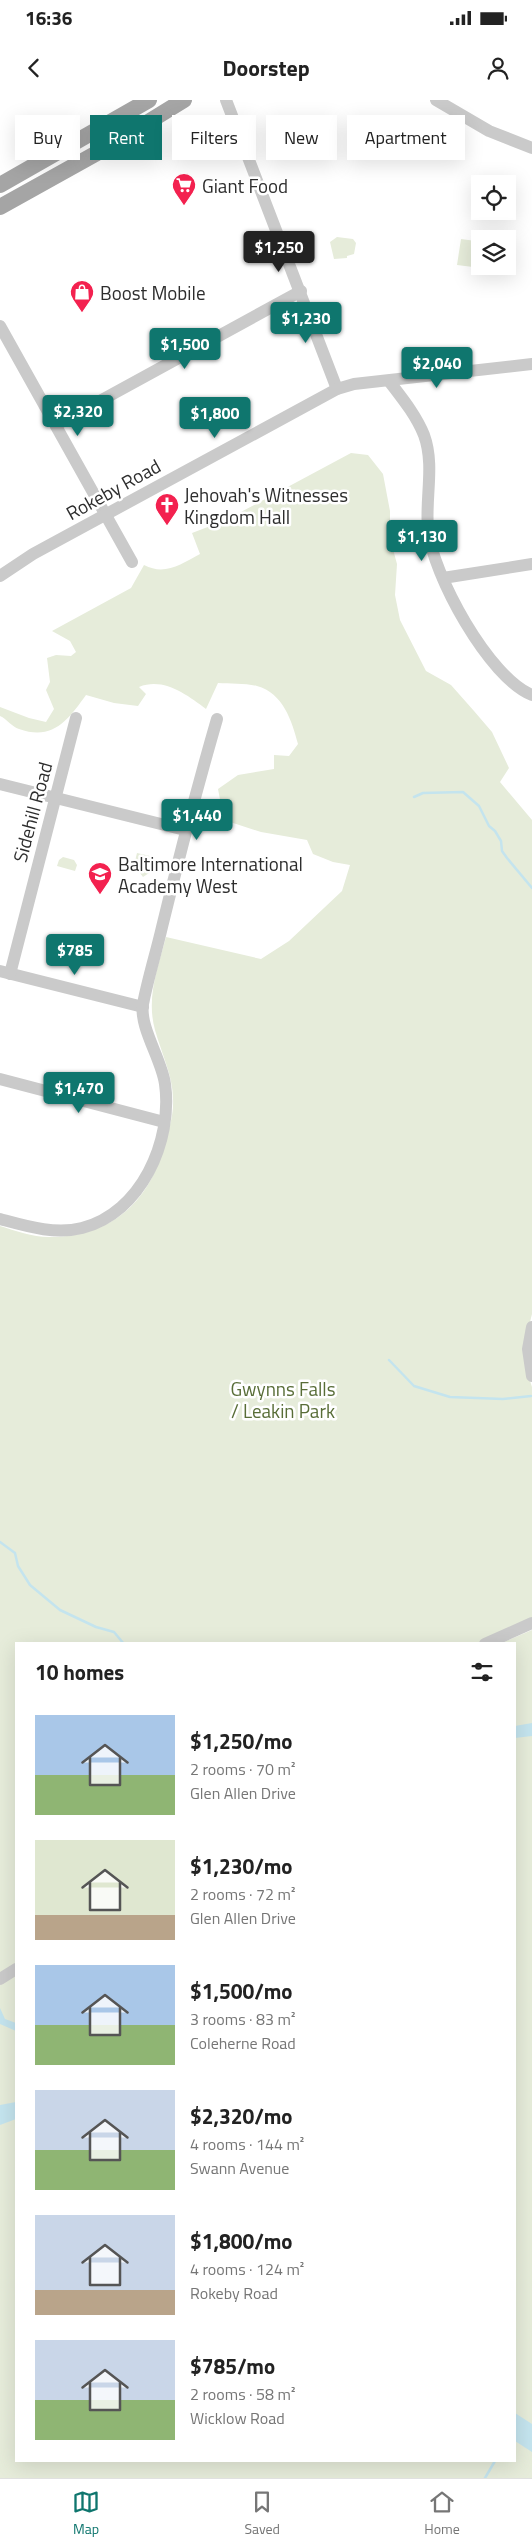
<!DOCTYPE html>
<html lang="en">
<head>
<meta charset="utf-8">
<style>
  :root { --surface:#fff; --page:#f2f2f2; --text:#222; --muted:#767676; --line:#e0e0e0; --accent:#0f766e }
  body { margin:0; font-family:"Titillium Web",sans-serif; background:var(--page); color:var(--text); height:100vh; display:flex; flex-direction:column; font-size:19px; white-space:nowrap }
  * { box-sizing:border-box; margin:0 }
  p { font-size:16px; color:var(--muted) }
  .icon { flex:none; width:28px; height:28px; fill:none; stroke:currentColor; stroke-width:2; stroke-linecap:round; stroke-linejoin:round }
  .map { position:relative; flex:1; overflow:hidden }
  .drawer { position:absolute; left:15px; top:1542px; width:501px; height:820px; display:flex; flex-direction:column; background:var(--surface); border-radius:0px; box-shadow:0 5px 20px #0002 }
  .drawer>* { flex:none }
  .top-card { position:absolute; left:15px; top:15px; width:502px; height:45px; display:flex; gap:10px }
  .controls { position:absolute; left:471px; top:75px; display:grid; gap:10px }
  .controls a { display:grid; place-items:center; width:45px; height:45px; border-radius:0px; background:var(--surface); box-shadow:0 5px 20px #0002; font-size:25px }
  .price { position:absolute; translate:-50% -42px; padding:0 11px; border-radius:5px; background:var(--accent); color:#fff; font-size:16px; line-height:32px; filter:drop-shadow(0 1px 2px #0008) }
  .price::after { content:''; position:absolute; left:50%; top:30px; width:15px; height:11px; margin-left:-8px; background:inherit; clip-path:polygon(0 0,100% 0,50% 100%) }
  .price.active { background:#222; color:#fff }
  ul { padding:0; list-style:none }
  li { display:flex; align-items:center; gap:15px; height:125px; padding:0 20px }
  li span { display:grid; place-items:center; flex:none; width:140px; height:100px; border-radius:0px; color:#555 }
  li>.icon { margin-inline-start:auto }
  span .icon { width:60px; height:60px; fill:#fffc; stroke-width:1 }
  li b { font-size:21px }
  h2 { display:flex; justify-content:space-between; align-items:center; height:60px; padding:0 20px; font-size:21px }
  .tag { padding:0 18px; border-radius:0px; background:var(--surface); box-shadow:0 5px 20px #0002; font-size:18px; line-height:45px }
  .tag.active { background:var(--accent); color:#fff }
  .status { display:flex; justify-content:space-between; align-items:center; height:35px; padding:0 25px; background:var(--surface); direction:ltr }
  .status svg { height:14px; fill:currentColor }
  header { display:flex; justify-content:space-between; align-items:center; height:65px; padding:0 20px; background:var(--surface); font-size:22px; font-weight:700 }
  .dock { display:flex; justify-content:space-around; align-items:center; height:70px; border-top:1px solid var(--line); background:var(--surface); font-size:14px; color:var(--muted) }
  .dock a { display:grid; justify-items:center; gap:2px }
  .dock .active { color:var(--accent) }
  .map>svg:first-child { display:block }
  .green { fill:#e6ecda }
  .water { fill:#c4e4ee }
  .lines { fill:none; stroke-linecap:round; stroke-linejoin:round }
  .stream { stroke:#c4e4ee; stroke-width:2.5 }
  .minor { stroke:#cacaca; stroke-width:12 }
  .major { stroke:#a5a5a5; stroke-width:16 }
  .labels { text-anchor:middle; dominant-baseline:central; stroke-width:5; stroke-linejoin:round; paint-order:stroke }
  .poi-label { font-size:19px; fill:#2d2d2d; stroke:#fff; text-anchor:start }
  .street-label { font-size:19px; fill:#2d2d2d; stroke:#fff }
  .park-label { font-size:19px; fill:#586d37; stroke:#fff }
</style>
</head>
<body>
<div class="status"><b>16:36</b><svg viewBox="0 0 49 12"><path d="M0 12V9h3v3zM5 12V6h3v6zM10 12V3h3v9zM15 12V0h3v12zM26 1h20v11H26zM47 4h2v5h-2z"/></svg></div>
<header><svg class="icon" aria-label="back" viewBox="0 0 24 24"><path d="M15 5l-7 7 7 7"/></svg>Doorstep<svg class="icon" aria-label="person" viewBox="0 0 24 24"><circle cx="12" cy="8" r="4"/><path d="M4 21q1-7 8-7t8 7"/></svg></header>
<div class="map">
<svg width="532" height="2378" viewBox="0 0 532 2378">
  <rect width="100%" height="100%" fill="#fff"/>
  <g class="green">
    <polygon points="337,137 353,139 356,143 354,154 347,156 347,158 334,159 330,142"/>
    <polygon points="461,139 476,141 473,167 457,165"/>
    <path d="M351 353 368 355 383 374 390 411V438L397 464 395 495 400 520 426 571 451 585 474 611 492 632 509 668 500 682 532 720V1214C526 1236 524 1265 532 1287V1521L480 1544H16V1864L0 1875V1126C16 1131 35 1138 52 1137 110 1136 149 1103 163 1048 168 1032 174 1016 173 999 173 976 161 952 155 930 146 898 158 867 166 837L261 859 289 841 342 791 350 765 333 762 313 754 307 740 261 732 224 720 218 689 238 675 274 669V655L289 656 298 644C292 621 283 593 257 586 245 583 230 584 218 583L206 609C187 595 164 577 139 587L146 594 138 606 114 603 86 595C68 620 53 641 19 629 12 627 7 619 0 616V607L29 618 46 622 54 609 46 590 50 582 47 558 56 555 71 556 76 552 70 541 52 531 131 488 144 465C165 476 181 464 200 454L192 433 226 420Z"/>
    <polygon points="137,753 150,756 155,761 154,765 149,767 149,773 143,777 134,765"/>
    <polygon points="63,757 74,760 77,765 75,771 57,766 59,760"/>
    <polygon points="532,1530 532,2378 0,2378 0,1885 16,1875 16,2361 515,2361 515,1544 499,1544"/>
  </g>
  <g class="water">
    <polygon points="532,1623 532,1636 515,1638 515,1626"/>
    <polygon points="0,1908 5,1919 16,1923 16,1931 0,1924"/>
    <polygon points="16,2002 16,2019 0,2025 0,2005"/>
    <polygon points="515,2313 532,2324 532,2352 515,2341"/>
  </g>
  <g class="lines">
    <g class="stream">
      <polyline points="414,697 423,693 463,692 479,706 489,726 495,731 501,741 502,751 507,758 532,788"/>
      <polyline points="389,1260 414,1286 450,1297 503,1299 531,1296"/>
      <polyline points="0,1442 15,1453 18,1466 30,1485 60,1510 96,1527 114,1532 124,1544"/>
      <polyline points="485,2378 495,2361"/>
    </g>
    <g class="minor">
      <polyline points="226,0 337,289"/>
      <polyline points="436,0 489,31 532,48"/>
      <polyline points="0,226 132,462"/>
      <path d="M389 281C402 298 416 315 424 335 435 365 425 398 428 429 432 474 489 578 532 595"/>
      <polyline points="56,325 301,191"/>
      <polyline points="0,476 33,454 337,289 354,284 532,264"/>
      <polyline points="443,478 532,464"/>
      <polyline points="0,684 185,730"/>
      <polyline points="0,871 143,907"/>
      <polyline points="10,874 76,618"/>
      <polyline points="0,979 164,1022"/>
      <path d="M0 1119C26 1126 55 1135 82 1128 141 1113 173 1041 165 984 162 960 139 927 143 904 148 878 156 853 162 827 179 757 197 688 217 619"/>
      <polyline points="532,1227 528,1249 532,1276"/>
      <polyline points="485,1544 532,1523"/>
      <polyline points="0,1879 16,1869"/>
    </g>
    <g class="major">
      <polyline points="0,85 149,0"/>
      <polyline points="0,107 106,48 184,0"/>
    </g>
  </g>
  <defs>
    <g id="supermarket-pin" transform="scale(1.25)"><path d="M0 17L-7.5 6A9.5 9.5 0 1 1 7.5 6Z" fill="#f3214f" stroke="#fff"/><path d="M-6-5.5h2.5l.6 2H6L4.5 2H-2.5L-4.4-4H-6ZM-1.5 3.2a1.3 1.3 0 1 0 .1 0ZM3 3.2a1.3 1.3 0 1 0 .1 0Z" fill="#fff"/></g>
    <g id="shop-pin" transform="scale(1.25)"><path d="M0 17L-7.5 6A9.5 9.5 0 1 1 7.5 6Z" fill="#f3214f" stroke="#fff"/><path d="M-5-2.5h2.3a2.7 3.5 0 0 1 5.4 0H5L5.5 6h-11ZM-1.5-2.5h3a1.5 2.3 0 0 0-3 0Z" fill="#fff"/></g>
    <g id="church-pin" transform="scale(1.25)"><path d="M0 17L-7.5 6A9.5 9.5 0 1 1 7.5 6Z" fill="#f3214f" stroke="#fff"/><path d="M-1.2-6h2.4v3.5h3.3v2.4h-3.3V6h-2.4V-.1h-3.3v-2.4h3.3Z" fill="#fff"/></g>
    <g id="school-pin" transform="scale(1.25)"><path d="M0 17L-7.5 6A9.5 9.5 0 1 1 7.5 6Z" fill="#f3214f" stroke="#fff"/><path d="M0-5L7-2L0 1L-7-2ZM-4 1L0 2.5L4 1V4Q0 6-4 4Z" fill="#fff"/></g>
  </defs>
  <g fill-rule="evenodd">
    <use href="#supermarket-pin" x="184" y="85"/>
    <use href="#shop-pin" x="82" y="192"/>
    <use href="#church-pin" x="167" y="405"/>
    <use href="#school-pin" x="100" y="774"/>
  </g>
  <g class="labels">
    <g class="poi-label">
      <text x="202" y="85">Giant Food</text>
      <text x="100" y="192">Boost Mobile</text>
      <text x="184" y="394">Jehovah's Witnesses<tspan x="184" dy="22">Kingdom Hall</tspan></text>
      <text x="118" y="763">Baltimore International<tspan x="118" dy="22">Academy West</tspan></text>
    </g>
    <g class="street-label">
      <text transform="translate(113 389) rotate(-29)">Rokeby Road</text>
      <text transform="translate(32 712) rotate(-75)">Sidehill Road</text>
    </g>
    <g class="park-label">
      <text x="283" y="1288">Gwynns Falls<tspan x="283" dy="22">/ Leakin Park</tspan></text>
    </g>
  </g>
</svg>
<div class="controls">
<a><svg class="icon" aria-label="locate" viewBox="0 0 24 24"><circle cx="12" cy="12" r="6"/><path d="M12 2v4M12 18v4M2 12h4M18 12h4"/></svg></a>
<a><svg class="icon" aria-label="layers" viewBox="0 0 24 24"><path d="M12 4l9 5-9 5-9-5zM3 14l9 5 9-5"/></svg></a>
</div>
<b class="price active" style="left:279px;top:173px">$1,250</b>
<b class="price" style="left:306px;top:244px">$1,230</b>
<b class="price" style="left:185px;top:270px">$1,500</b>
<b class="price" style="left:437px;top:289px">$2,040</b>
<b class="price" style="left:78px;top:337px">$2,320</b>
<b class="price" style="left:215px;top:339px">$1,800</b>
<b class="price" style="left:422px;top:462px">$1,130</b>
<b class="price" style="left:197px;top:741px">$1,440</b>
<b class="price" style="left:75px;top:876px">$785</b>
<b class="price" style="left:79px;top:1014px">$1,470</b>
<div class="top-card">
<a class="tag">Buy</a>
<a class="tag active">Rent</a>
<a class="tag">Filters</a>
<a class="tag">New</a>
<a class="tag">Apartment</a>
</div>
<section class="drawer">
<h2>10 homes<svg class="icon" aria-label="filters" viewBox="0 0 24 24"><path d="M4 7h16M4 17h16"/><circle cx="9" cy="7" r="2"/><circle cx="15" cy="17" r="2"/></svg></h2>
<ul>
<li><span style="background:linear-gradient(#a9c7e8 60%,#8fb573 0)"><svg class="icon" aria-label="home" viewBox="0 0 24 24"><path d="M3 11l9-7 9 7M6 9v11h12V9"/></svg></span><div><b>$1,250/mo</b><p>2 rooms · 70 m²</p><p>Glen Allen Drive</p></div></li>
<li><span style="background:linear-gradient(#dfe7d0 75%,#b9a48a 0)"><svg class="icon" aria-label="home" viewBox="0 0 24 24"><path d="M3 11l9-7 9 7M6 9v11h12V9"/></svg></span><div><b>$1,230/mo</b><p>2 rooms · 72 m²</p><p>Glen Allen Drive</p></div></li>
<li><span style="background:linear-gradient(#a9c7e8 60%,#8fb573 0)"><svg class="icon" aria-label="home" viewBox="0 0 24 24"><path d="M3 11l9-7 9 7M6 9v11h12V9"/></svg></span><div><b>$1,500/mo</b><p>3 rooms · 83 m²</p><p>Coleherne Road</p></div></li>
<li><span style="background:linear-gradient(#c9d6e8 60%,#8fb573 0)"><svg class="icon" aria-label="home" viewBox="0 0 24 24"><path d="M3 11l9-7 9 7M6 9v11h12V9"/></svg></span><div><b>$2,320/mo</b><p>4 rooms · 144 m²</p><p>Swann Avenue</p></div></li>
<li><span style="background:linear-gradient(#c9d6e8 75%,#b9a48a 0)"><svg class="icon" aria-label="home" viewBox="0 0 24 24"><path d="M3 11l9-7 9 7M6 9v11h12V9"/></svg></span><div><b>$1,800/mo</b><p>4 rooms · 124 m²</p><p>Rokeby Road</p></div></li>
<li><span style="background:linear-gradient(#c9d6e8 60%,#8fb573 0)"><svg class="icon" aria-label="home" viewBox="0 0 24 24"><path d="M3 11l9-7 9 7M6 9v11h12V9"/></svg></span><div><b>$785/mo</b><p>2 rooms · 58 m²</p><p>Wicklow Road</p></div></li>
</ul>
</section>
</div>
<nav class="dock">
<a class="active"><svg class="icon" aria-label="map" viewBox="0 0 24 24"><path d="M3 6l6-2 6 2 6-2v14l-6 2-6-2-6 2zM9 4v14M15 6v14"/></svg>Map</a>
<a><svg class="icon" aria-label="saved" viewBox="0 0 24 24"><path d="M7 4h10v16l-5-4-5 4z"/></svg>Saved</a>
<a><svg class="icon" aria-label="home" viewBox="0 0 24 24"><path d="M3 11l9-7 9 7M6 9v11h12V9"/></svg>Home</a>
</nav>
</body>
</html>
